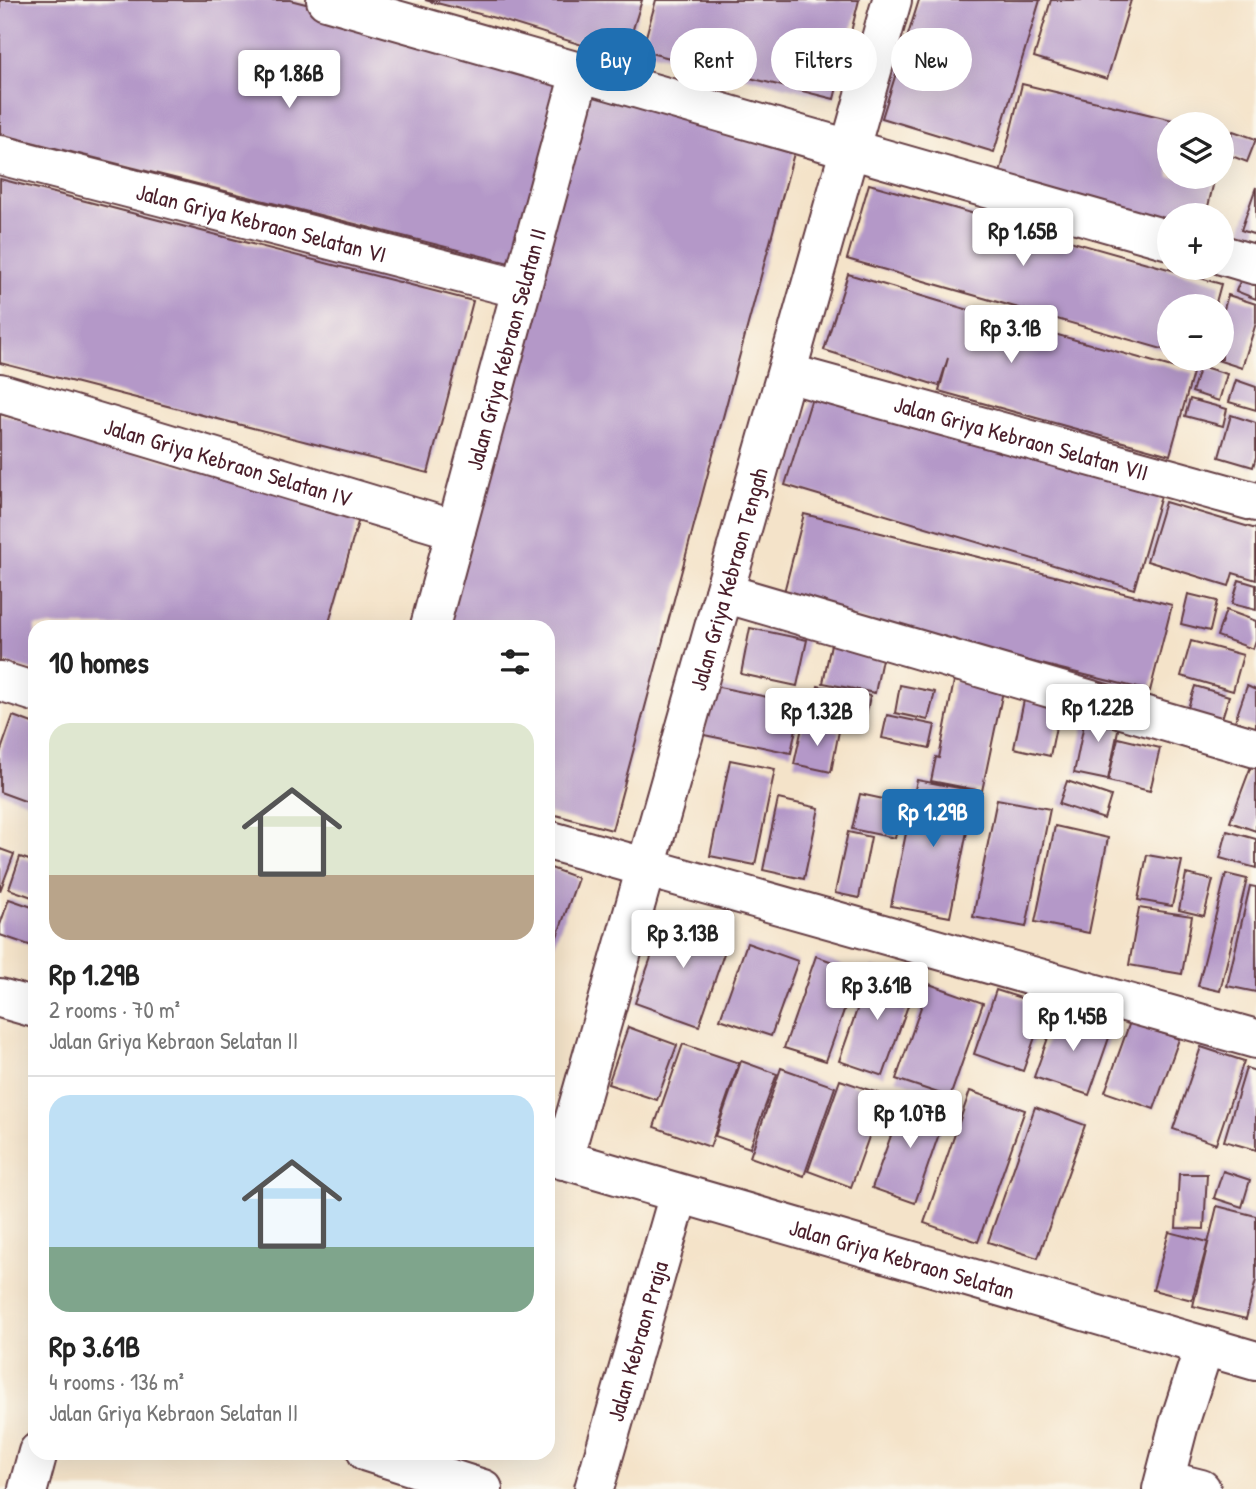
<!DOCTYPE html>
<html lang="en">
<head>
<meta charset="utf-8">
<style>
  :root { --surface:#fff; --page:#f6f6f6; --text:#222; --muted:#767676; --line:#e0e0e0; --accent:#1f6fb2 }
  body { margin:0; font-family:"Patrick Hand",sans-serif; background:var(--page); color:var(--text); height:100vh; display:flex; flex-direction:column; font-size:26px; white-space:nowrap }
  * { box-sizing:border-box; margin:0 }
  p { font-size:23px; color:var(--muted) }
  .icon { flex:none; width:38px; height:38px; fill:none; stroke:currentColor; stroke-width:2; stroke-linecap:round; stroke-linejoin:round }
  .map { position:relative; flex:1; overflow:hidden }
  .details { position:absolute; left:28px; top:620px; width:527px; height:840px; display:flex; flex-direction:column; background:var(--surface); border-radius:21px; box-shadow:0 7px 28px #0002 }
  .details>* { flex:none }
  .banner { position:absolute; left:576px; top:28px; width:574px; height:63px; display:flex; gap:14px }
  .buttons { position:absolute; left:1157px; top:112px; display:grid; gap:14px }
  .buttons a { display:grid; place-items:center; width:77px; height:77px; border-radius:50%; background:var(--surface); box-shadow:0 7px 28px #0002; font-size:35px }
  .price { position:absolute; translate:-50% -60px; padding:0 16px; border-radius:7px; background:#fff; color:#222; font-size:23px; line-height:46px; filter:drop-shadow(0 2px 4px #0008) }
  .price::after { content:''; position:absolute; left:50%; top:42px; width:21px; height:16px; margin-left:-10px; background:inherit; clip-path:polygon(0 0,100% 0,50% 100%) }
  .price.selected { background:var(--accent); color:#fff }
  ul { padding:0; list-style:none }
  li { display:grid; align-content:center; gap:14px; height:371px; padding:0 21px }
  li+li { border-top:2px solid var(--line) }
  li span { display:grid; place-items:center; height:217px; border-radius:21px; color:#555 }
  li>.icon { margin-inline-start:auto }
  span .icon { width:126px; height:126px; fill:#fffc; stroke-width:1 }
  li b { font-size:30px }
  h2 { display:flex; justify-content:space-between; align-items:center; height:84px; padding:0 21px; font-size:30px }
  .pill { padding:0 24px; border-radius:32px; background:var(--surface); box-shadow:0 7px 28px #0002; font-size:24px; line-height:63px }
  .pill.selected { background:var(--accent); color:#fff }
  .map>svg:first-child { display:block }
  .building { fill:#b498c8 }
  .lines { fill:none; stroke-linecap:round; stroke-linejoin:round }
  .minor-casing { stroke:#643c43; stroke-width:42 }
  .minor { stroke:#fff; stroke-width:38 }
  .labels { text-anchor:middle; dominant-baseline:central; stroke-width:5; stroke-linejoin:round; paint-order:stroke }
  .street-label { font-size:23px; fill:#4a1f2b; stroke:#fbf7ec }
</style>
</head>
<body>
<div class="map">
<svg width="1256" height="1489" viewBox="0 0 1256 1489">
  <rect width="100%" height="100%" fill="#fbf7ec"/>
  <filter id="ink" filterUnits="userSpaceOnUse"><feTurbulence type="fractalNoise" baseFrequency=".0143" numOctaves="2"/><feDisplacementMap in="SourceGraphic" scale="14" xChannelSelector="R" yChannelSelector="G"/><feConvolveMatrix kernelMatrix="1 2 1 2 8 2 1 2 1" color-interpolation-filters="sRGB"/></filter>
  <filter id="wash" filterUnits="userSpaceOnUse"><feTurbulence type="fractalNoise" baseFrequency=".00686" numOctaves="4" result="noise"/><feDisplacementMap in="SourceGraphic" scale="28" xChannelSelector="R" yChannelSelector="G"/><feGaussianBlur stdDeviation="1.57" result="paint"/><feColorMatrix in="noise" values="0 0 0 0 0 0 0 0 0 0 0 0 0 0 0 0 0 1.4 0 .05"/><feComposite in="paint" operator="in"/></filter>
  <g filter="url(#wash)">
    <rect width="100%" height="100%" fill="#f4e3c9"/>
    <g id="blocks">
      <g class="building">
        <polygon points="0,0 290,0 567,70 517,265 0,134"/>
        <polygon points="425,0 642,0 624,58 495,18"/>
        <polygon points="656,0 859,0 834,99 642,51"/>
        <polygon points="919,0 1040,0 994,152 882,118"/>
        <polygon points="1051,0 1131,0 1107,79 1034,57"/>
        <polygon points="1022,84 1185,123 1169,124 1169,177 1215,177 1206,215 1169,215 1169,223 998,182"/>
        <polygon points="585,86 797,142 612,830 548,813 548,626 440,626"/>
        <polygon points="1233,131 1256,139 1247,162 1224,153"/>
        <polygon points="0,179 473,301 428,473 0,363"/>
        <polygon points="869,184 1221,284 1215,306 1169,306 1169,351 847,259"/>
        <polygon points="1256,187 1256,235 1241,230"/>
        <polygon points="1246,267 1256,271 1256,299 1236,291"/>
        <polygon points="848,274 962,308 1193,373 1170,455 939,391 948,358 939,386 824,350"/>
        <polygon points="1228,295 1256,304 1256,323 1242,368 1214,359 1222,359 1222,316"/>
        <polygon points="1200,366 1227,374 1219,401 1192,392"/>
        <polygon points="1236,380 1256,387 1256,410 1229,402"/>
        <polygon points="816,385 1163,489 1134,589 785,485"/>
        <polygon points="1190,399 1227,409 1223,426 1185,416"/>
        <polygon points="0,414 360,515 328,626 35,626 35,671 0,662"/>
        <polygon points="1231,415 1256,423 1256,457 1253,467 1219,457"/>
        <polygon points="1165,502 1256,529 1256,580 1233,573 1229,586 1147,561"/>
        <polygon points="804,514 1172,605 1150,691 782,600"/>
        <polygon points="1239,580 1256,585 1256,610 1232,604"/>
        <polygon points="1188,594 1217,601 1210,631 1181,624"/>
        <polygon points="1226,610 1256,621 1256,640 1253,649 1217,636"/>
        <polygon points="750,628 807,640 797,686 741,674"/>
        <polygon points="1191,641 1243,655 1233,691 1181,676"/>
        <polygon points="831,644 883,654 875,693 823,683"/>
        <polygon points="954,681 1003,691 982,791 931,781 936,757 939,758"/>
        <polygon points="900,685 935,692 928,720 895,713"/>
        <polygon points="714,686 801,704 791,753 704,735"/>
        <polygon points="818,686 870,696 864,725 812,715"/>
        <polygon points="1195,686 1229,696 1220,725 1186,714"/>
        <polygon points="1247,686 1256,690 1256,728 1235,721"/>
        <polygon points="1024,700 1060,707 1050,756 1014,748"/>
        <polygon points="1087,709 1121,715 1108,780 1074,773"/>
        <polygon points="887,715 935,725 930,748 882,738"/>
        <polygon points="13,716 35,724 35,790 30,803 0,792 0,753"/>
        <polygon points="803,723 839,731 831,772 794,764"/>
        <polygon points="1118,738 1160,748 1150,791 1108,781"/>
        <polygon points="730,760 775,769 755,865 710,856"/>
        <polygon points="1253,761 1256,763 1256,831 1230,822"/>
        <polygon points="917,780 975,791 950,917 891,906"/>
        <polygon points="1067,781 1111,796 1104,819 1059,804"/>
        <polygon points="860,794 902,803 895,838 852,829"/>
        <polygon points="778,799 819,808 804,879 763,870"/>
        <polygon points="997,799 1050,809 1026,927 973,917"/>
        <polygon points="1055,826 1108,838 1089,933 1035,922"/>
        <polygon points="1227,831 1256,839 1256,868 1220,858"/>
        <polygon points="848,832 871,837 859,898 835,893"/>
        <polygon points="0,849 14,854 0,891"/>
        <polygon points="1147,855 1182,861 1172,906 1138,900"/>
        <polygon points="20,857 35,862 35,898 9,889"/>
        <polygon points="548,867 578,878 548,962"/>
        <polygon points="1186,874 1213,880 1204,916 1179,910"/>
        <polygon points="1226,874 1247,879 1220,991 1198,986"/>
        <polygon points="1250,886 1256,887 1256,992 1227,986"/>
        <polygon points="9,899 35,908 35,947 0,935 0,925"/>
        <polygon points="1139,908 1192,916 1182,974 1129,965"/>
        <polygon points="666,915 730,936 699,1026 635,1003"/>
        <polygon points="747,943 798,961 771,1036 720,1019"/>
        <polygon points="816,956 858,971 826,1061 784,1048"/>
        <polygon points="872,967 916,983 883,1076 839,1061"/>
        <polygon points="929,984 983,1003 950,1097 896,1079"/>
        <polygon points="996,990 1046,1006 1023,1071 974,1054"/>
        <polygon points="1058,1010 1112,1029 1089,1095 1034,1077"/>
        <polygon points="1130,1022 1179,1039 1154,1109 1105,1092"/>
        <polygon points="628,1027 677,1045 657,1100 608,1084"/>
        <polygon points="683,1044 739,1063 710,1147 654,1127"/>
        <polygon points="1201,1047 1244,1061 1216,1144 1173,1129"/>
        <polygon points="741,1061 777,1074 750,1148 715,1136"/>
        <polygon points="781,1068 835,1087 804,1176 750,1157"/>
        <polygon points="1246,1068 1256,1071 1256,1150 1224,1141"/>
        <polygon points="840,1080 884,1095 851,1187 808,1171"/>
        <polygon points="970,1091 1025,1110 978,1242 924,1223"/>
        <polygon points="905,1097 947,1111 915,1203 872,1188"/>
        <polygon points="1035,1107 1085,1125 1038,1258 988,1242"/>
        <polygon points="1223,1171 1250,1180 1242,1207 1214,1198"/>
        <polygon points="1179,1174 1207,1174 1204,1229 1176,1228"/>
        <polygon points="1217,1206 1256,1216 1256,1280 1246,1319 1193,1306"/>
        <polygon points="1169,1232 1208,1242 1192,1300 1153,1290"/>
      </g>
    </g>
  </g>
  <g filter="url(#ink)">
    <use href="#blocks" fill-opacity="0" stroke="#643c43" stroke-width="2"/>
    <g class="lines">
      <g class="minor-casing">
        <g id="minor">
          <polyline points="326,0 1169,240"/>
          <path id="s1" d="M0 155 521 289"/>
          <polyline points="1222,255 1256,265"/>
          <path id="s2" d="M787 373 1256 502"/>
          <path id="s3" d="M0 393 456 530"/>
          <polyline points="724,593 1256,748"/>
          <path id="s4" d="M430 626 580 73"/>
          <polyline points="0,681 35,692"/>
          <polyline points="548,840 1256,1039"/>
          <polyline points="0,998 35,1008"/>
          <path id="s5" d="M548 1155 1256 1361"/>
          <path id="s6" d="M563 1160 892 0"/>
          <polyline points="367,1452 483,1489"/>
          <polyline points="1165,1480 1201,1489"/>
          <polyline points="28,1489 38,1452"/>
          <path id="s7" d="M594 1489 679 1194"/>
          <polyline points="1162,1489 1179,1424 1204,1347"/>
        </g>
      </g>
      <use href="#minor" class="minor"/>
    </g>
  </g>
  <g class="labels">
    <g class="street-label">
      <text stroke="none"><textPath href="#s1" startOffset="270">Jalan Griya Kebraon Selatan VI</textPath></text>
      <text stroke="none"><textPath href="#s4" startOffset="287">Jalan Griya Kebraon Selatan II</textPath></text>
      <text stroke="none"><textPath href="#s2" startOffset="243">Jalan Griya Kebraon Selatan VII</textPath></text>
      <text stroke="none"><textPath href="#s3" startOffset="238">Jalan Griya Kebraon Selatan IV</textPath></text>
      <text stroke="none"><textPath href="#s6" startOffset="604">Jalan Griya Kebraon Tengah</textPath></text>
      <text stroke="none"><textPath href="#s5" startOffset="369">Jalan Griya Kebraon Selatan</textPath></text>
      <text stroke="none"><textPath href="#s7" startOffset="154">Jalan Kebraon Praja</textPath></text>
    </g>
  </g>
</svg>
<div class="buttons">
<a><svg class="icon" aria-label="layers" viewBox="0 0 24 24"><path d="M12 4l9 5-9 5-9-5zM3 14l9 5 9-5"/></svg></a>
<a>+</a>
<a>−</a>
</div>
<b class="price" style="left:289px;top:110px">Rp 1.86B</b>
<b class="price" style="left:1023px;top:268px">Rp 1.65B</b>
<b class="price" style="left:1011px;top:365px">Rp 3.1B</b>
<b class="price" style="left:1098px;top:744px">Rp 1.22B</b>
<b class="price" style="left:817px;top:748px">Rp 1.32B</b>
<b class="price selected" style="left:933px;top:849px">Rp 1.29B</b>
<b class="price" style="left:683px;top:970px">Rp 3.13B</b>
<b class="price" style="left:877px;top:1022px">Rp 3.61B</b>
<b class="price" style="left:1073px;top:1053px">Rp 1.45B</b>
<b class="price" style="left:910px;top:1150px">Rp 1.07B</b>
<div class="banner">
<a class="pill selected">Buy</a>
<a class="pill">Rent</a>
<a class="pill">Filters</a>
<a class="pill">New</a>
</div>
<section class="details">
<h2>10 homes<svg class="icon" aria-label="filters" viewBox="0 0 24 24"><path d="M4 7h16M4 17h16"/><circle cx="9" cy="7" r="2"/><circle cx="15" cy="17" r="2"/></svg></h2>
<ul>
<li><span style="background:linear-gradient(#dfe7d0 70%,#b9a48a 0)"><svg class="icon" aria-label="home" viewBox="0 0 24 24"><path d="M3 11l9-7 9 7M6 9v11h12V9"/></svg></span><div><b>Rp 1.29B</b><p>2 rooms · 70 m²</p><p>Jalan Griya Kebraon Selatan II</p></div></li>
<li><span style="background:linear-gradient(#bfe0f5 70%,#7fa58c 0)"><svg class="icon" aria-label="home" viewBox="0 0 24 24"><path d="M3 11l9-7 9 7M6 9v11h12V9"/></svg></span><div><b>Rp 3.61B</b><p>4 rooms · 136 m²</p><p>Jalan Griya Kebraon Selatan II</p></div></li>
</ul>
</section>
</div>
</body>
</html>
